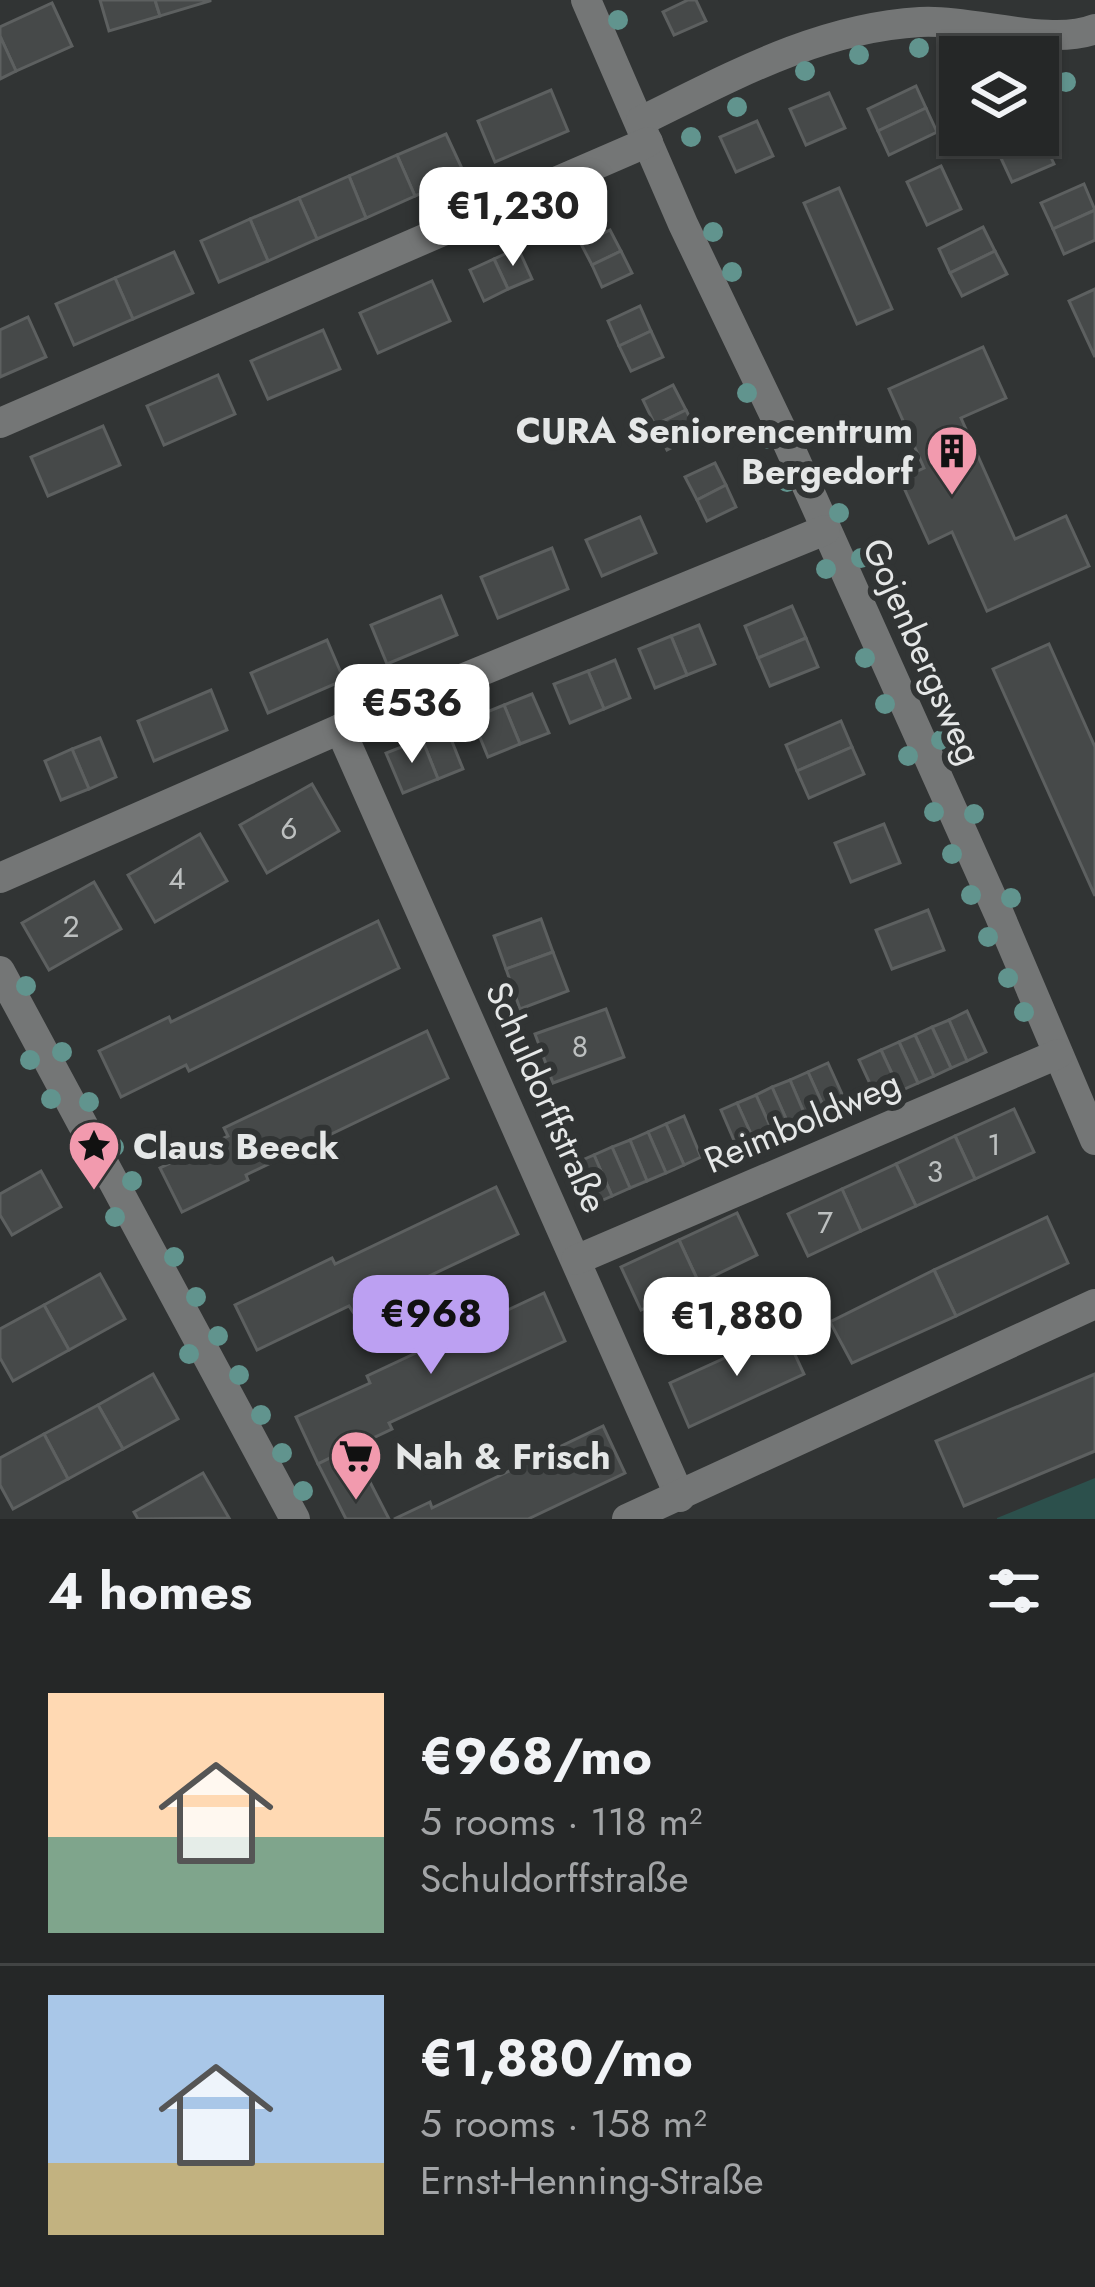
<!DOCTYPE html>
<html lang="en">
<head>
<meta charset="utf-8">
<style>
  :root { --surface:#252727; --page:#313333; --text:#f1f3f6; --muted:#a3a5a7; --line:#424444; --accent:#bca0f2 }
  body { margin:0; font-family:Jost,sans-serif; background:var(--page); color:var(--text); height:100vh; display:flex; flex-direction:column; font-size:45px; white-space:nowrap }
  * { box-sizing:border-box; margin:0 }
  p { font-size:39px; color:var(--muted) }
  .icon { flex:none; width:66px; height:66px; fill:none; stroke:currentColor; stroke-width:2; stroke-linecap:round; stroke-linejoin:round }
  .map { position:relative; height:1519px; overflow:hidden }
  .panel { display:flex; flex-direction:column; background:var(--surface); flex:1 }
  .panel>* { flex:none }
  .buttons { position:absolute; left:939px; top:36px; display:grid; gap:24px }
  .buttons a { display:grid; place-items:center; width:120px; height:120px; border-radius:0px; background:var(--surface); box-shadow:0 3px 9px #0004,0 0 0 3px var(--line); font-size:60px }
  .price { position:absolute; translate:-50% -102px; padding:0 27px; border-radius:24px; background:#fff; color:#222; font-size:39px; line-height:78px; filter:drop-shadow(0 3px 6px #0008) }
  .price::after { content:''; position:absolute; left:50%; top:72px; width:36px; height:27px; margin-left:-18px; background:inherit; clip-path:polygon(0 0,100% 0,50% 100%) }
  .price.current { background:var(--accent); color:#111 }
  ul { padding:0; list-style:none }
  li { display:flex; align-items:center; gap:36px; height:300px; padding:0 48px }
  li+li { border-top:3px solid var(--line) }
  li span { display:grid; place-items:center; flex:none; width:336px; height:240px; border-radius:0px; color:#555 }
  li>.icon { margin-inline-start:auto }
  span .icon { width:144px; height:144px; fill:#fffc; stroke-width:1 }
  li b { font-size:51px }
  h2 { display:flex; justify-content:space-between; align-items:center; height:144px; padding:0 48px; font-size:51px }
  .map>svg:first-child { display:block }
  .green { fill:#2c504c }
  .building { fill:#464949; stroke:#5d6060; stroke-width:3 }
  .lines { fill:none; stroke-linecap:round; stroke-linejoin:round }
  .minor { stroke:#747676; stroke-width:30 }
  .tree { fill:#61948e }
  .labels { text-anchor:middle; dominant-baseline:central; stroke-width:12; stroke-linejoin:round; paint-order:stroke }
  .number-label { font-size:30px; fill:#bdc0c0 }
  .poi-label { font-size:36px; font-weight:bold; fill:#e5e7e7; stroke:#313434; text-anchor:start }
  .street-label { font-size:36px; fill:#e5e7e7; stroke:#313434 }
</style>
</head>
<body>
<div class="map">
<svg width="1095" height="1519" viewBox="0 0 1095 1519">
  <rect width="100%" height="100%" fill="#313434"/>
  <polygon class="green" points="1095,1478 1095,1519 997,1519 997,1518"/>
  <g class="building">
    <polygon points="100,0 155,0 160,16 109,31"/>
    <polygon points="155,0 210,0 210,1 160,16"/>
    <polygon points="688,0 696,0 706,21 674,35 663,12"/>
    <polygon points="52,3 72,46 16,71 0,36 0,27"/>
    <polygon points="0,36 16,71 0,79"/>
    <polygon points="916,86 926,108 878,131 868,109"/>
    <polygon points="551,90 568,131 495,162 478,121"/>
    <polygon points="829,93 845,128 806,145 790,109"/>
    <polygon points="926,108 937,132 889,155 878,131"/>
    <polygon points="757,121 773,156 736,172 720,137"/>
    <polygon points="1038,129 1054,164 1012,182 993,141 1006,135 1038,135"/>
    <polygon points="446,134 465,175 415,196 397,155"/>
    <polygon points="397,155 415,196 366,218 349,176"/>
    <polygon points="941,166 961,209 927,225 907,182"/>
    <polygon points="349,176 366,218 317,239 299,198"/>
    <polygon points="1084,184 1095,210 1053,229 1041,203"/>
    <polygon points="839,188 892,309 857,324 804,203"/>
    <polygon points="299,198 317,239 268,261 250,219"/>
    <polygon points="1095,210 1095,240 1064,254 1053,229"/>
    <polygon points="250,219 268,261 219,282 201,241"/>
    <polygon points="983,227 995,251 950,273 939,249"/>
    <polygon points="610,230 621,251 592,265 581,244"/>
    <polygon points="518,248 532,279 508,289 494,259"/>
    <polygon points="621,251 632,273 602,287 592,265"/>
    <polygon points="995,251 1007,274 962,296 950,273"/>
    <polygon points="174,252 193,293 133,319 115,278"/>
    <polygon points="494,259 508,289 484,301 470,270"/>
    <polygon points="115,278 133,319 74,345 56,304"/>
    <polygon points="432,281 450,321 378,353 360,313"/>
    <polygon points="1095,289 1095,357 1069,301"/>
    <polygon points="640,306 651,331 619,346 608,321"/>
    <polygon points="28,317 46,357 0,377 0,330"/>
    <polygon points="323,330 340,369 268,399 251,361"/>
    <polygon points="651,331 663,357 631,371 619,346"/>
    <polygon points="983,347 1006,398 961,418 1015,539 1066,516 1089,566 987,611 952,532 929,543 900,479 924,468 889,389"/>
    <polygon points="218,375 235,414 164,445 147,406"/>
    <polygon points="673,385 686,410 655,425 643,400"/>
    <polygon points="686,410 698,434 667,450 655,425"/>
    <polygon points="103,426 120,465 48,496 31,457"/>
    <polygon points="715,463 726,485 697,500 685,477"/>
    <polygon points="726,485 736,507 707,521 697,500"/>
    <polygon points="640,517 656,553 602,576 586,540"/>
    <polygon points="552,548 568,589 498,618 481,577"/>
    <polygon points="441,596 457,635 387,664 371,625"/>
    <polygon points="792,606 806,638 758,658 745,626"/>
    <polygon points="699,625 715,664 687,675 671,636"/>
    <polygon points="671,636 687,675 655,688 639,649"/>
    <polygon points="806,638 818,667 770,686 758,658"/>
    <polygon points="327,640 344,680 268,713 251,673"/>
    <polygon points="1049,644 1095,747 1095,896 993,669"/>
    <polygon points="615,660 630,698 604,709 588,671"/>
    <polygon points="588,671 604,709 570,723 554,684"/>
    <polygon points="211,690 227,730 154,761 138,721"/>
    <polygon points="532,694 549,733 520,744 504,705"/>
    <polygon points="504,705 520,744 488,757 472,718"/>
    <polygon points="841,721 852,747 797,771 786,745"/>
    <polygon points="447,729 463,769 438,779 422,739"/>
    <polygon points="100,738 116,777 89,789 72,749"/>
    <polygon points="422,739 438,779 403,793 386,753"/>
    <polygon points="852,747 864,774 809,798 797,771"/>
    <polygon points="72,749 89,789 61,800 45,761"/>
    <polygon points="312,784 339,831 267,873 240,825"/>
    <polygon points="884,824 900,863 851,882 835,843"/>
    <polygon points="200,834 227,881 155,922 128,875"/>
    <polygon points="94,882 121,929 49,970 22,923"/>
    <polygon points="928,910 944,950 892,969 876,930"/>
    <polygon points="541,919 553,952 506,969 494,936"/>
    <polygon points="378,921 399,968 189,1071 186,1065 121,1097 99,1051 169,1017 171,1022"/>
    <polygon points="553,952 568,991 520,1009 506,969"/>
    <polygon points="606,1009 624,1057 553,1083 535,1034"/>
    <polygon points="967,1011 986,1052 967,1061 949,1020"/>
    <polygon points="949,1020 967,1061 951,1068 932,1027"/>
    <polygon points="932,1027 951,1068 934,1076 915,1035"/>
    <polygon points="427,1031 448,1078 246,1175 248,1180 182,1212 160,1168 228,1136 224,1128"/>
    <polygon points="915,1035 934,1076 918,1083 899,1042"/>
    <polygon points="899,1042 918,1083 900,1091 881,1050"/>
    <polygon points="881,1050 900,1091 878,1101 859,1060"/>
    <polygon points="828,1063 847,1105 827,1114 808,1072"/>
    <polygon points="808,1072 827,1114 808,1122 790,1080"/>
    <polygon points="790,1080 808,1122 791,1130 772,1087"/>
    <polygon points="772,1087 791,1130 775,1137 756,1095"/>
    <polygon points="756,1095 775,1137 756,1145 737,1103"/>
    <polygon points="737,1103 756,1145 739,1152 721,1110"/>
    <polygon points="1014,1109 1034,1152 975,1179 955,1136"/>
    <polygon points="684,1116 701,1157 684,1165 666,1124"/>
    <polygon points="666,1124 684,1165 666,1173 648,1132"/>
    <polygon points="648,1132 666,1173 647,1181 630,1140"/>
    <polygon points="955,1136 975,1179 916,1206 896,1164"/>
    <polygon points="630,1140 647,1181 630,1188 612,1147"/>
    <polygon points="612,1147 630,1188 612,1196 594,1155"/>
    <polygon points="594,1155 612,1196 596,1203 578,1162"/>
    <polygon points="896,1164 916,1206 861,1231 842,1189"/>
    <polygon points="41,1171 61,1207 12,1235 0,1215 0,1194"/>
    <polygon points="496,1187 518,1234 353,1312 349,1306 257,1350 235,1305 332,1258 335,1264"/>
    <polygon points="842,1189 861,1231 808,1256 788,1214"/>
    <polygon points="737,1213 757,1255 699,1283 679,1240"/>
    <polygon points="1047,1217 1068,1263 956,1316 934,1270"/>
    <polygon points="679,1240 699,1283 641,1310 621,1267"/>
    <polygon points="934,1270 956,1316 852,1363 830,1322"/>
    <polygon points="100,1274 125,1319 69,1350 44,1305"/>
    <polygon points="544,1293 565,1341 389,1423 392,1429 318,1464 296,1417 370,1383 367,1376"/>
    <polygon points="44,1305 69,1350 13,1381 0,1358 0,1329"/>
    <polygon points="784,1331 804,1374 689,1427 670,1383"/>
    <polygon points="153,1374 178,1419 123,1449 98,1405"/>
    <polygon points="1095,1374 1095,1451 964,1506 936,1441"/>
    <polygon points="98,1405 123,1449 68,1479 44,1434"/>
    <polygon points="603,1426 625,1473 528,1519 394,1519 430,1502 432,1508"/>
    <polygon points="44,1434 68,1479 13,1509 0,1485 0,1458"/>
    <polygon points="352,1447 389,1519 346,1519 318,1464"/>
    <polygon points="203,1473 229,1518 138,1519 134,1512"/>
  </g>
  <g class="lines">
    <g class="minor">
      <polyline points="586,0 683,224 785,437 999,914 1095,1140"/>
      <path d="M641 121C731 77 818 28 920 22 973 19 1050 47 1095 29"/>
      <polyline points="0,423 648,142"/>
      <polyline points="340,729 680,1497"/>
      <polyline points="0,878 340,729 825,530"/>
      <polyline points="0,971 295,1519"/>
      <polyline points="576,1260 1058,1054"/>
      <polyline points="627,1519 1095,1304"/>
    </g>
  </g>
  <g class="tree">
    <circle cx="618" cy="20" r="10"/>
    <circle cx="919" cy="48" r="10"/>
    <circle cx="859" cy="55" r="10"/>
    <circle cx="805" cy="71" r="10"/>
    <circle cx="1066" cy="82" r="10"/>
    <circle cx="737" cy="107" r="10"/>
    <circle cx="691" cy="137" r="10"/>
    <circle cx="713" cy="232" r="10"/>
    <circle cx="732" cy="272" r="10"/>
    <circle cx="747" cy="393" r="10"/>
    <circle cx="767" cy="439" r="10"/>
    <circle cx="787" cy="482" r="10"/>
    <circle cx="839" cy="513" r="10"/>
    <circle cx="861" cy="558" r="10"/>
    <circle cx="826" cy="569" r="10"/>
    <circle cx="865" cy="658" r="10"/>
    <circle cx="885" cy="704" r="10"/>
    <circle cx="941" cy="740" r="10"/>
    <circle cx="908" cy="756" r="10"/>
    <circle cx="934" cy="812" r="10"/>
    <circle cx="974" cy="814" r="10"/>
    <circle cx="952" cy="854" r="10"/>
    <circle cx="971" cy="895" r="10"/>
    <circle cx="1011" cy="898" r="10"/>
    <circle cx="988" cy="937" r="10"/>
    <circle cx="1008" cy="978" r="10"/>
    <circle cx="26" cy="986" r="10"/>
    <circle cx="1024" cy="1012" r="10"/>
    <circle cx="62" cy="1052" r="10"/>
    <circle cx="30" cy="1060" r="10"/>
    <circle cx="51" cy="1099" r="10"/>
    <circle cx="89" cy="1102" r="10"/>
    <circle cx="114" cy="1147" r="10"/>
    <circle cx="132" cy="1181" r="10"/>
    <circle cx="115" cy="1217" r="10"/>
    <circle cx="174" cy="1257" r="10"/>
    <circle cx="196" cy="1297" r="10"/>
    <circle cx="218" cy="1336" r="10"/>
    <circle cx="189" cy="1354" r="10"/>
    <circle cx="239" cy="1375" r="10"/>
    <circle cx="261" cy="1415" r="10"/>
    <circle cx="282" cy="1453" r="10"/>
    <circle cx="303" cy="1491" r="10"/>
  </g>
  <defs>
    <g id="building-pin" transform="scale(2.7)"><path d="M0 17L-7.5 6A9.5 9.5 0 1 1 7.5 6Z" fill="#f29aae" stroke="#313434"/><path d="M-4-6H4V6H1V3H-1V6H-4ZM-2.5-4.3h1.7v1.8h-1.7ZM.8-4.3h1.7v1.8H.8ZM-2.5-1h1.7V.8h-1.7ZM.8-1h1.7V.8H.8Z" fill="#111"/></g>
    <g id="sight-pin" transform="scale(2.7)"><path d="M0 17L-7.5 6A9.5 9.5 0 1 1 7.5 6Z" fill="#f29aae" stroke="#313434"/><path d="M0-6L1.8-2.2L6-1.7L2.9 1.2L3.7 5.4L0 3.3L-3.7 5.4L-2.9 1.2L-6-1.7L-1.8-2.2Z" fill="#111"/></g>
    <g id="supermarket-pin" transform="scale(2.7)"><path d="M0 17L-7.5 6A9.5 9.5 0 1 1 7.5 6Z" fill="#f29aae" stroke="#313434"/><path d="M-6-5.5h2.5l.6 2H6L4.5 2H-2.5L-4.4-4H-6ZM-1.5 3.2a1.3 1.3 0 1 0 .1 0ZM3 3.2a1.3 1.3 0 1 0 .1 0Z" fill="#111"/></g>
  </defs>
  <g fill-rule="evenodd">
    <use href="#building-pin" x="952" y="451"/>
    <use href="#sight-pin" x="94" y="1146"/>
    <use href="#supermarket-pin" x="356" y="1456"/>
  </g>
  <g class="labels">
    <g class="number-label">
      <text x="289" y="828">6</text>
      <text x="177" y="878">4</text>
      <text x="71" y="926">2</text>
      <text x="580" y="1046">8</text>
      <text x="994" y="1144">1</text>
      <text x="935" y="1171">3</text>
      <text x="825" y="1222">7</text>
    </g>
    <g class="poi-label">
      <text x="913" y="430" text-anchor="end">CURA Seniorencentrum<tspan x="913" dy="41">Bergedorf</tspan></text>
      <text x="133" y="1146">Claus Beeck</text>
      <text x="395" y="1456">Nah &amp; Frisch</text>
    </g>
    <g class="street-label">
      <text transform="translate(923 651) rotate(66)">Gojenbergsweg</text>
      <text transform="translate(547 1097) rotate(66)">Schuldorffstraße</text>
      <text transform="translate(802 1121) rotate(-23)">Reimboldweg</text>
    </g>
  </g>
</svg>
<div class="buttons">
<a><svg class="icon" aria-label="layers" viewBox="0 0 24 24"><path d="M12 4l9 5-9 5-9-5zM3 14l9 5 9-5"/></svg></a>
</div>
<b class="price" style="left:513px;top:269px">€1,230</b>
<b class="price" style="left:412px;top:766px">€536</b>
<b class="price current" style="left:431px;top:1377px">€968</b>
<b class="price" style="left:737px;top:1379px">€1,880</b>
</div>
<section class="panel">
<h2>4 homes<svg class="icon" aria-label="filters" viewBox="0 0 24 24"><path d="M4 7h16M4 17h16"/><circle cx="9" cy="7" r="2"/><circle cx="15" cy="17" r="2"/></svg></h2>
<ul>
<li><span style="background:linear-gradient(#ffd9b3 60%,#7fa58c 0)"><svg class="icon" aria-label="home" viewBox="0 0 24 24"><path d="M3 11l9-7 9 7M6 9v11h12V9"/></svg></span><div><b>€968/mo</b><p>5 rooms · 118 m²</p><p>Schuldorffstraße</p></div></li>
<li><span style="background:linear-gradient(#a9c7e8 70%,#c2b280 0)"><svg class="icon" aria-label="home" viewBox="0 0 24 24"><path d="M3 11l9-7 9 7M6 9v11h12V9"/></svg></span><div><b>€1,880/mo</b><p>5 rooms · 158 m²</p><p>Ernst-Henning-Straße</p></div></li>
</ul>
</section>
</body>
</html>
